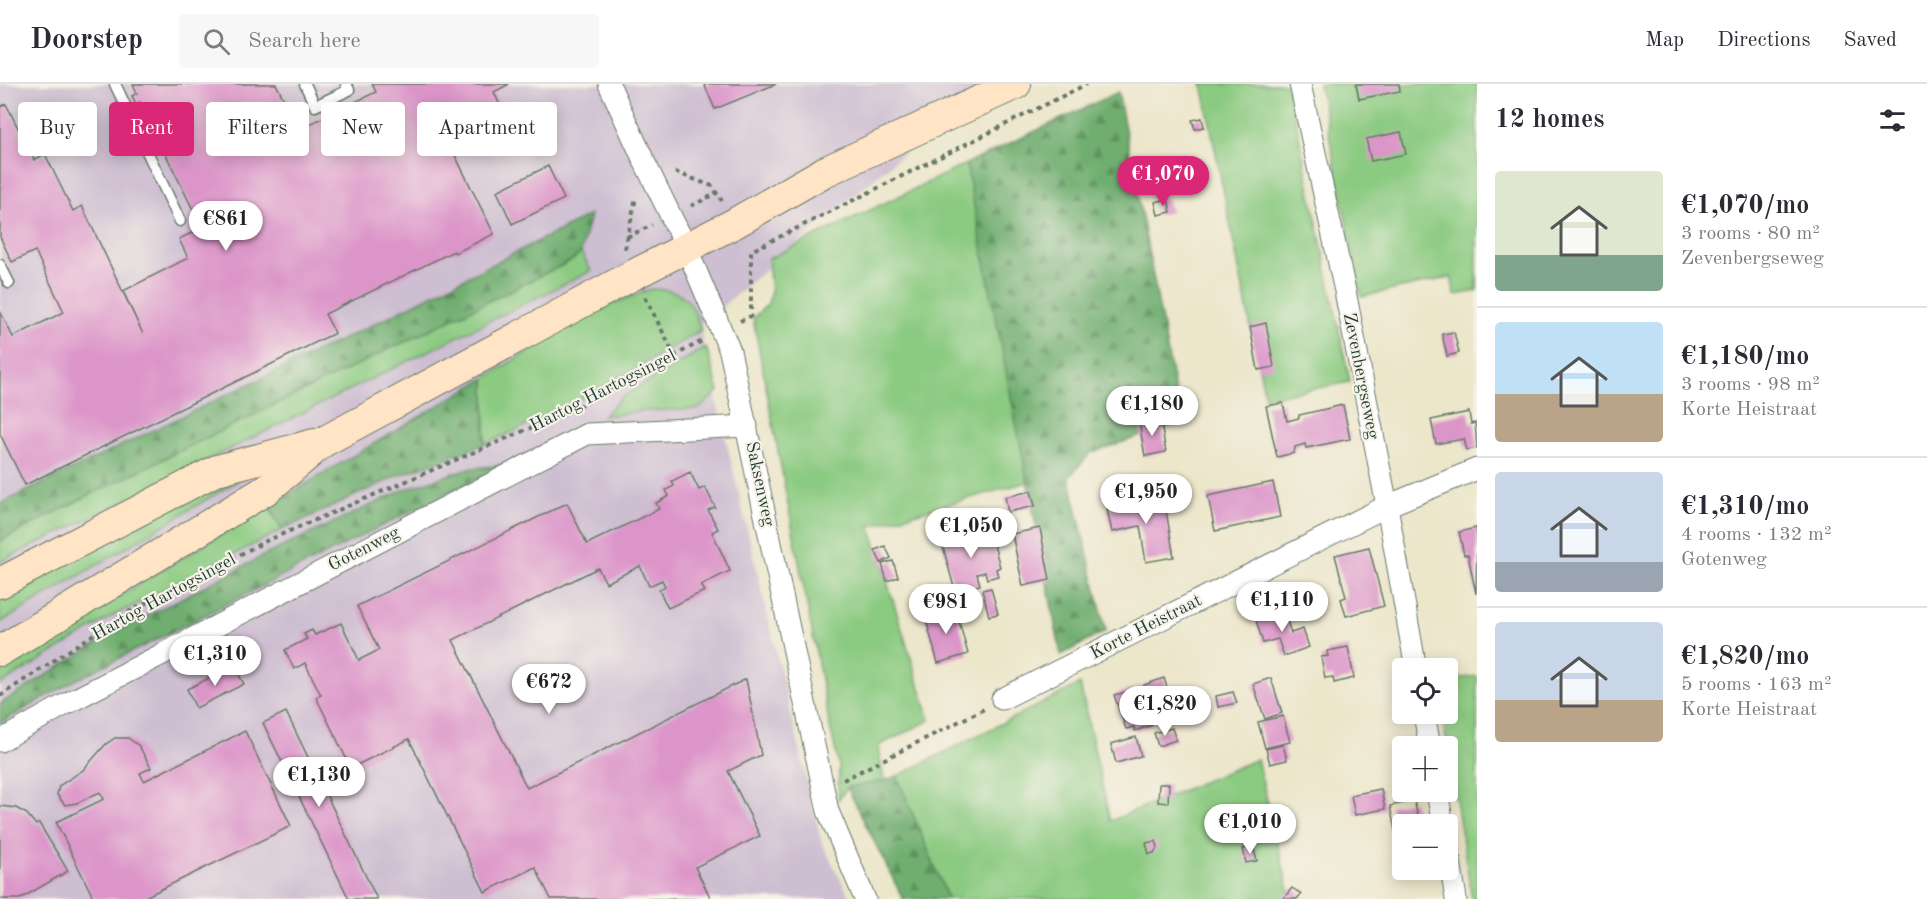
<!DOCTYPE html>
<html lang="en">
<head>
<meta charset="utf-8">
<style>
  :root { --surface:#fff; --page:#f7f7f7; --text:#2b2b33; --muted:#7c7c81; --line:#e1e1e2; --accent:#db2777 }
  body { margin:0; font-family:"Old Standard TT",serif; background:var(--page); color:var(--text); height:100vh; display:flex; flex-direction:column; font-size:22px; white-space:nowrap }
  * { box-sizing:border-box; margin:0 }
  p { font-size:20px; color:var(--muted) }
  .icon { flex:none; width:33px; height:33px; fill:none; stroke:currentColor; stroke-width:2; stroke-linecap:round; stroke-linejoin:round }
  .map { position:relative; flex:1; overflow:hidden }
  .sheet { display:flex; flex-direction:column; background:var(--surface); width:450px }
  .sheet>* { flex:none }
  .top-card { position:absolute; left:18px; top:18px; width:570px; height:54px; display:flex; gap:12px }
  .tools { position:absolute; left:1392px; top:574px; display:grid; gap:12px }
  .tools a { display:grid; place-items:center; width:66px; height:66px; border-radius:6px; background:var(--surface); box-shadow:0 3px 15px #0003; font-size:30px }
  .price { position:absolute; translate:-50% -51px; padding:0 14px; border-radius:21px; background:#fff; color:#222; font-size:20px; line-height:39px; filter:drop-shadow(0 2px 3px #0008) }
  .price::after { content:''; position:absolute; left:50%; top:36px; width:18px; height:14px; margin-left:-9px; background:inherit; clip-path:polygon(0 0,100% 0,50% 100%) }
  .price.on { background:var(--accent); color:#fff }
  ul { padding:0; list-style:none }
  li { display:flex; align-items:center; gap:18px; height:150px; padding:0 18px }
  li+li { border-top:2px solid var(--line) }
  li span { display:grid; place-items:center; flex:none; width:168px; height:120px; border-radius:6px; color:#555 }
  li>.icon { margin-inline-start:auto }
  span .icon { width:72px; height:72px; fill:#fffc; stroke-width:1 }
  li b { font-size:26px }
  h2 { display:flex; justify-content:space-between; align-items:center; height:72px; padding:0 18px; font-size:26px }
  .tag { padding:0 21px; border-radius:6px; background:var(--surface); box-shadow:0 3px 15px #0003; font-size:21px; line-height:54px }
  .tag.on { background:var(--accent); color:#fff }
  header { display:flex; align-items:center; gap:36px; box-sizing:border-box; height:84px; padding:0 30px; background:var(--surface); border-bottom:2px solid var(--line) }
  header strong { font-size:28px }
  nav { display:flex; gap:33px; margin-inline-start:auto; font-size:21px }
  .search { width:420px; height:54px; background:var(--page); display:flex; align-items:center; gap:15px; box-sizing:border-box; padding:0 21px; border-radius:6px; color:var(--muted); font-size:22px }
  main { display:flex; flex:1; min-height:0 }
  .map>svg:first-child { display:block }
  .industrial { fill:#cebed1 }
  .green { fill:#8bca81; stroke:#55845a; stroke-width:1.5 }
  .forest { fill:url(#forest-firs); stroke:#487652; stroke-width:1.5 }
  .building { fill:#dc95c9 }
  .lines { fill:none; stroke-linecap:round; stroke-linejoin:round }
  .lane-casing { stroke:#677869; stroke-width:13 }
  .street-casing { stroke:#677869; stroke-width:23 }
  .secondary-casing { stroke:#677869; stroke-width:32 }
  .path { stroke:#677869; stroke-width:4; stroke-dasharray:4.5 4.5; stroke-linecap:butt }
  .lane { stroke:#fff; stroke-width:10 }
  .street { stroke:#fff; stroke-width:21 }
  .secondary { stroke:#ffe4c6; stroke-width:30 }
  .labels { text-anchor:middle; dominant-baseline:central; stroke-width:4.5; stroke-linejoin:round; paint-order:stroke }
  .street-label { font-size:18px; fill:#1f3d34; stroke:#f7f3e8 }
</style>
</head>
<body>
<header>
<strong>Doorstep</strong>
<div class="search"><svg class="icon" aria-label="search" viewBox="0 0 24 24"><circle cx="10" cy="10" r="6"/><path d="M15 15l6 6"/></svg>Search here</div>
<nav><a>Map</a><a>Directions</a><a>Saved</a></nav>
</header>
<main>
<div class="map">
<svg width="1477" height="815" viewBox="0 0 1477 815">
  <defs>
    <pattern id="forest-firs" width="22" height="20" patternUnits="userSpaceOnUse" patternTransform="scale(1.5)"><rect width="22" height="20" fill="#70ae6f"/><path d="M5 1l3.5 6h-7zM16 11l3.5 6h-7z" fill="#5b8f5c"/></pattern>
  </defs>
  <rect width="100%" height="100%" fill="#f7f3e8"/>
  <filter id="ink" filterUnits="userSpaceOnUse"><feTurbulence type="fractalNoise" baseFrequency=".0167" numOctaves="2"/><feDisplacementMap in="SourceGraphic" scale="12" xChannelSelector="R" yChannelSelector="G"/><feConvolveMatrix kernelMatrix="1 2 1 2 8 2 1 2 1" color-interpolation-filters="sRGB"/></filter>
  <filter id="wash" filterUnits="userSpaceOnUse"><feTurbulence type="fractalNoise" baseFrequency=".008" numOctaves="4" result="noise"/><feDisplacementMap in="SourceGraphic" scale="24" xChannelSelector="R" yChannelSelector="G"/><feGaussianBlur stdDeviation="1.35" result="paint"/><feColorMatrix in="noise" values="0 0 0 0 0 0 0 0 0 0 0 0 0 0 0 0 0 1.4 0 .05"/><feComposite in="paint" operator="in"/></filter>
  <g filter="url(#wash)">
    <rect width="100%" height="100%" fill="#ece6cb"/>
    <polygon class="industrial" points="0,0 986,0 699,242 822,760 851,815 0,815"/>
    <g class="green">
      <polygon points="1202,0 1288,0 1350,298 1265,314"/>
      <polygon points="1319,0 1477,0 1477,207 1455,211 1451,193 1361,213"/>
      <polygon points="966,80 1028,398 870,442 930,636 878,662 884,697 848,703 838,716 839,681 830,643 753,234 768,220 771,208 768,175"/>
      <polygon points="581,168 591,187 0,478 0,457 85,413 573,176"/>
      <path d="M651 205C685 205 692 216 701 246 629 288 562 328 485 360V294C539 262 592 224 651 205Z"/>
      <polygon points="706,263 719,307 699,325 644,327 603,332 622,313"/>
      <polygon points="249,384 251,389 0,539 0,511"/>
      <polygon points="268,422 282,446 109,534 0,601 0,584"/>
      <polygon points="1477,592 1477,815 1472,815 1442,630 1448,630 1448,596"/>
      <polygon points="1080,600 1110,737 1257,675 1291,815 948,815 897,692"/>
    </g>
    <g class="forest">
      <polygon points="1118,8 1181,338 1091,369 1069,393 1106,547 1061,571 966,80"/>
      <polygon points="590,131 581,168 573,176 85,413 0,457 0,420 370,242"/>
      <polygon points="485,294 485,360 397,392 282,446 268,422"/>
      <polygon points="509,380 451,407 74,597 0,639 0,620 116,548 267,470 403,406 466,385"/>
      <polygon points="897,692 948,815 903,815 847,703 884,697"/>
    </g>
    <g id="blocks">
      <g class="building">
        <polygon points="133,0 276,0 299,45 376,8 372,0 509,0 494,8 502,26 446,53 494,150 455,169 454,167 325,230 335,249 25,401 0,350 0,227 13,253 64,228 35,167 12,178 0,153 0,23 6,20 34,76 45,70 73,127 82,122 143,250 123,207 188,174 179,155 202,144 140,18 136,20 132,12 137,9"/>
        <polygon points="704,0 776,0 715,25"/>
        <polygon points="1356,0 1399,0 1400,7 1359,15"/>
        <polygon points="1202,34 1204,43 1195,45 1192,36"/>
        <polygon points="1401,48 1406,70 1371,77 1366,55"/>
        <polygon points="548,82 564,115 512,140 497,107"/>
        <polygon points="1168,115 1171,128 1158,131 1155,118"/>
        <polygon points="1266,239 1274,283 1258,286 1250,243"/>
        <polygon points="1454,248 1459,269 1447,272 1442,250"/>
        <polygon points="1283,319 1287,337 1299,334 1299,331 1343,321 1350,355 1306,364 1305,360 1295,363 1294,369 1277,373 1266,322"/>
        <polygon points="1469,328 1471,340 1475,339 1477,364 1467,366 1464,355 1436,360 1431,336"/>
        <polygon points="1160,334 1166,368 1145,372 1139,338"/>
        <polygon points="690,388 699,406 705,403 715,423 708,426 718,445 712,448 730,487 701,501 705,507 668,524 659,506 665,502 662,496 649,502 640,482 606,499 598,484 453,556 527,704 746,595 761,671 728,687 760,752 695,783 711,815 551,815 535,783 485,808 409,655 351,684 316,613 321,611 305,579 294,585 285,566 307,555 304,550 312,546 315,551 341,539 359,576 379,566 357,522 567,419 587,460 659,425 656,419 669,412 666,406 674,402 672,397"/>
        <polygon points="1273,398 1280,433 1215,447 1208,412"/>
        <polygon points="1031,407 1035,422 1008,428 1005,413"/>
        <polygon points="1163,409 1174,473 1146,478 1140,442 1112,448 1107,425 1136,420 1135,415"/>
        <polygon points="1040,444 1050,496 1023,502 1012,450"/>
        <polygon points="1476,444 1477,451 1476,510 1468,471 1464,471 1459,448"/>
        <polygon points="990,446 1000,483 996,485 998,492 987,495 985,488 977,490 980,501 955,507 942,459"/>
        <polygon points="885,462 891,474 881,479 875,466"/>
        <polygon points="1369,463 1384,522 1346,532 1341,515 1346,513 1335,471"/>
        <polygon points="893,477 898,493 887,497 882,480"/>
        <polygon points="991,504 998,530 989,532 982,506"/>
        <polygon points="955,523 968,570 938,579 925,532"/>
        <polygon points="1284,527 1291,549 1303,545 1309,563 1284,572 1278,555 1263,559 1256,536"/>
        <polygon points="1348,563 1354,594 1334,599 1333,593 1325,594 1321,573 1328,572 1327,567"/>
        <polygon points="234,582 244,600 196,624 187,605"/>
        <polygon points="1164,594 1175,628 1151,637 1152,641 1135,647 1134,643 1126,645 1114,611 1144,603 1144,601"/>
        <polygon points="1271,594 1282,629 1265,635 1253,600"/>
        <polygon points="1233,608 1237,619 1218,623 1216,612"/>
        <polygon points="286,628 377,815 349,815 263,639"/>
        <polygon points="1283,632 1290,658 1265,664 1258,638"/>
        <polygon points="1172,644 1176,656 1158,662 1154,649"/>
        <polygon points="245,647 291,742 141,815 94,815 56,738 104,715 100,708 77,719 65,721 57,711 59,702 83,686 106,660 115,654 128,654 139,662 151,684 140,689 144,697"/>
        <polygon points="1136,653 1141,672 1116,679 1111,660"/>
        <polygon points="1283,661 1287,676 1270,680 1266,665"/>
        <polygon points="1159,700 1169,700 1168,719 1158,718"/>
        <polygon points="1381,705 1385,725 1355,731 1351,711"/>
        <polygon points="1414,717 1420,741 1402,741 1402,755 1397,756 1390,722"/>
        <polygon points="0,722 16,724 27,730 36,741 39,739 68,787 20,815 0,815"/>
        <polygon points="1156,757 1158,763 1154,769 1149,770 1146,759"/>
        <polygon points="1253,762 1257,777 1246,779 1243,765"/>
        <polygon points="1292,804 1301,810 1297,815 1283,815"/>
      </g>
    </g>
  </g>
  <g filter="url(#ink)">
    <use href="#blocks" fill-opacity="0" stroke="#677869" stroke-width="1.5"/>
    <g class="lines">
      <g class="lane-casing">
        <g id="lane">
          <polyline points="115,0 180,137"/>
          <polyline points="305,0 315,22 349,6 346,0"/>
          <polyline points="0,181 9,199"/>
        </g>
      </g>
      <g class="street-casing">
        <g id="street">
          <polyline points="609,0 644,77 686,163 730,267 828,727 865,815"/>
          <polyline points="1300,0 1345,207 1387,422 1416,585"/>
          <polyline points="1002,615 1387,422 1477,385"/>
          <polyline points="1424,630 1430,663"/>
          <polyline points="0,657 64,621 587,350 747,342"/>
          <polyline points="1437,708 1443,741"/>
          <polyline points="1448,765 1456,815"/>
        </g>
      </g>
      <g class="secondary-casing">
        <g id="secondary">
          <polyline points="0,499 217,386 314,360"/>
          <polyline points="0,567 266,406 323,358 633,191 735,139 824,88 1016,0"/>
        </g>
      </g>
      <g class="path">
        <polyline points="675,88 712,102 722,117"/>
        <polyline points="691,122 717,109"/>
        <polyline points="627,153 652,141"/>
        <polyline points="625,165 636,113"/>
        <polyline points="645,213 674,270"/>
        <polyline points="740,237 751,232 751,167 1087,0"/>
        <polyline points="0,612 123,531 266,457 568,328 704,256"/>
        <polyline points="843,696 984,625"/>
      </g>
      <use href="#lane" class="lane"/>
      <use href="#street" class="street"/>
      <use href="#secondary" class="secondary"/>
    </g>
  </g>
  <g class="labels">
    <g class="street-label">
      <text transform="translate(1361 292) rotate(79)">Zevenbergseweg</text>
      <text transform="translate(603 307) rotate(-27)">Hartog Hartogsingel</text>
      <text transform="translate(760 400) rotate(78)">Saksenweg</text>
      <text transform="translate(364 465) rotate(-27)">Gotenweg</text>
      <text transform="translate(164 513) rotate(-29)">Hartog Hartogsingel</text>
      <text transform="translate(1146 543) rotate(-27)">Korte Heistraat</text>
    </g>
  </g>
</svg>
<div class="tools">
<a><svg class="icon" aria-label="locate" viewBox="0 0 24 24"><circle cx="12" cy="12" r="6"/><path d="M12 2v4M12 18v4M2 12h4M18 12h4"/></svg></a>
<a>+</a>
<a>−</a>
</div>
<b class="price on" style="left:1163px;top:123px">€1,070</b>
<b class="price" style="left:226px;top:168px">€861</b>
<b class="price" style="left:1152px;top:353px">€1,180</b>
<b class="price" style="left:1146px;top:441px">€1,950</b>
<b class="price" style="left:971px;top:475px">€1,050</b>
<b class="price" style="left:1282px;top:549px">€1,110</b>
<b class="price" style="left:946px;top:551px">€981</b>
<b class="price" style="left:215px;top:603px">€1,310</b>
<b class="price" style="left:549px;top:631px">€672</b>
<b class="price" style="left:1165px;top:653px">€1,820</b>
<b class="price" style="left:319px;top:724px">€1,130</b>
<b class="price" style="left:1250px;top:771px">€1,010</b>
<div class="top-card">
<a class="tag">Buy</a>
<a class="tag on">Rent</a>
<a class="tag">Filters</a>
<a class="tag">New</a>
<a class="tag">Apartment</a>
</div>
</div>
<section class="sheet">
<h2>12 homes<svg class="icon" aria-label="filters" viewBox="0 0 24 24"><path d="M4 7h16M4 17h16"/><circle cx="9" cy="7" r="2"/><circle cx="15" cy="17" r="2"/></svg></h2>
<ul>
<li><span style="background:linear-gradient(#dfe7d0 70%,#7fa58c 0)"><svg class="icon" aria-label="home" viewBox="0 0 24 24"><path d="M3 11l9-7 9 7M6 9v11h12V9"/></svg></span><div><b>€1,070/mo</b><p>3 rooms · 80 m²</p><p>Zevenbergseweg</p></div></li>
<li><span style="background:linear-gradient(#bfe0f5 60%,#b9a48a 0)"><svg class="icon" aria-label="home" viewBox="0 0 24 24"><path d="M3 11l9-7 9 7M6 9v11h12V9"/></svg></span><div><b>€1,180/mo</b><p>3 rooms · 98 m²</p><p>Korte Heistraat</p></div></li>
<li><span style="background:linear-gradient(#c9d6e8 75%,#9aa5b1 0)"><svg class="icon" aria-label="home" viewBox="0 0 24 24"><path d="M3 11l9-7 9 7M6 9v11h12V9"/></svg></span><div><b>€1,310/mo</b><p>4 rooms · 132 m²</p><p>Gotenweg</p></div></li>
<li><span style="background:linear-gradient(#c9d6e8 65%,#b9a48a 0)"><svg class="icon" aria-label="home" viewBox="0 0 24 24"><path d="M3 11l9-7 9 7M6 9v11h12V9"/></svg></span><div><b>€1,820/mo</b><p>5 rooms · 163 m²</p><p>Korte Heistraat</p></div></li>
</ul>
</section>
</main>
</body>
</html>
